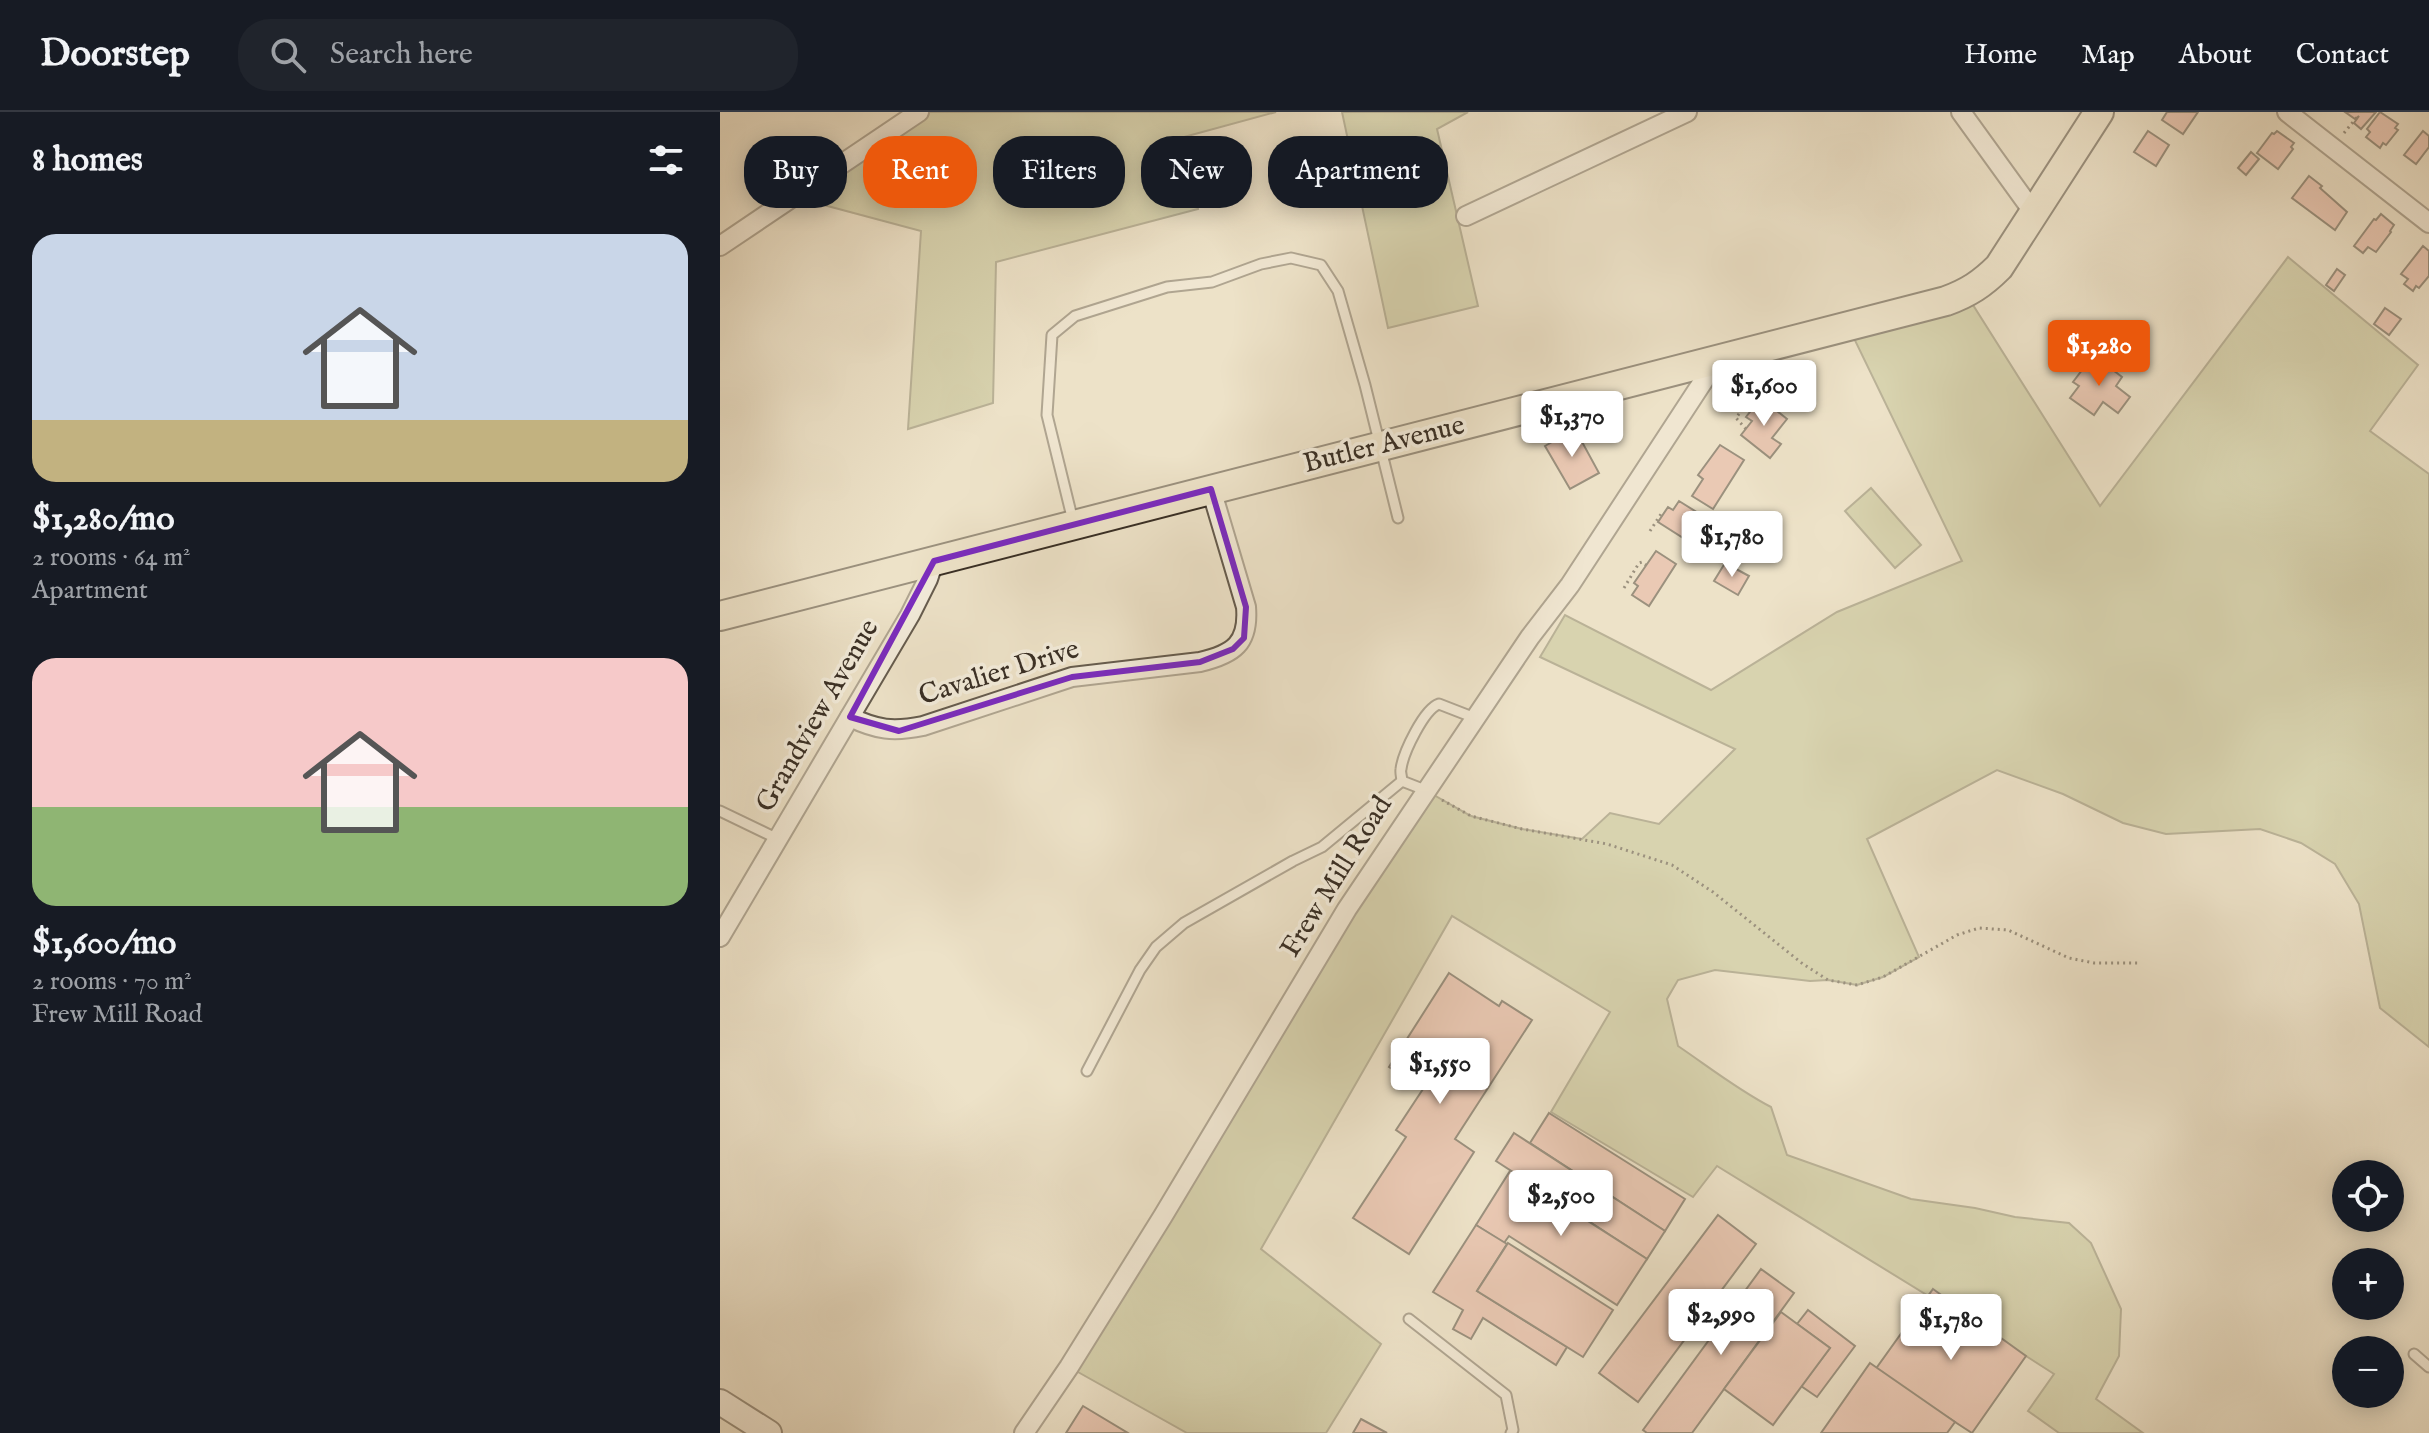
<!DOCTYPE html>
<html lang="en">
<head>
<meta charset="utf-8">
<style>
  :root { --surface:#171b24; --page:#20242c; --text:#f1f3f6; --muted:#9ea1a6; --line:#363941; --accent:#ea580c }
  body { margin:0; font-family:"IM FELL English",serif; background:var(--page); color:var(--text); height:100vh; display:flex; flex-direction:column; font-size:30px; white-space:nowrap }
  * { box-sizing:border-box; margin:0 }
  p { font-size:26px; color:var(--muted) }
  .icon { flex:none; width:44px; height:44px; fill:none; stroke:currentColor; stroke-width:2; stroke-linecap:round; stroke-linejoin:round }
  .map { position:relative; flex:1; overflow:hidden }
  .sheet { display:flex; flex-direction:column; background:var(--surface); width:720px }
  .sheet>* { flex:none }
  .top-card { position:absolute; left:24px; top:24px; width:760px; height:72px; display:flex; gap:16px }
  .controls { position:absolute; left:1612px; top:1048px; display:grid; gap:16px }
  .controls a { display:grid; place-items:center; width:72px; height:72px; border-radius:50%; background:var(--surface); box-shadow:0 4px 20px #0003; font-size:40px }
  .price { position:absolute; translate:-50% -68px; padding:0 18px; border-radius:8px; background:#fff; color:#222; font-size:26px; line-height:52px; filter:drop-shadow(0 2px 4px #0008) }
  .price::after { content:''; position:absolute; left:50%; top:48px; width:24px; height:18px; margin-left:-12px; background:inherit; clip-path:polygon(0 0,100% 0,50% 100%) }
  .price.current { background:var(--accent); color:#fff }
  ul { padding:0; list-style:none }
  li { display:grid; align-content:center; gap:16px; height:424px; padding:0 32px }
  li span { display:grid; place-items:center; height:248px; border-radius:24px; color:#555 }
  li>.icon { margin-inline-start:auto }
  span .icon { width:144px; height:144px; fill:#fffc; stroke-width:1 }
  li b { font-size:34px }
  h2 { display:flex; justify-content:space-between; align-items:center; height:96px; padding:0 32px; font-size:34px }
  .chip { padding:0 28px; border-radius:32px; background:var(--surface); box-shadow:0 4px 20px #0003; font-size:28px; line-height:72px }
  .chip.current { background:var(--accent); color:#fff }
  header { display:flex; align-items:center; gap:48px; box-sizing:border-box; height:112px; padding:0 40px; background:var(--surface); border-bottom:2px solid var(--line) }
  header strong { font-size:38px }
  nav { display:flex; gap:44px; margin-inline-start:auto; font-size:28px }
  .search { width:560px; height:72px; background:var(--page); display:flex; align-items:center; gap:20px; box-sizing:border-box; padding:0 28px; border-radius:32px; color:var(--muted); font-size:30px }
  main { display:flex; flex:1; min-height:0 }
  .map>svg:first-child { display:block }
  .green { fill:#bfc191; stroke:#7c785b; stroke-width:2 }
  .building { fill:#e7ac9c; stroke:#392f25; stroke-width:2 }
  .lines { fill:none; stroke-linecap:round; stroke-linejoin:round }
  .lane-casing { stroke:#665c4e; stroke-width:13 }
  .street-casing { stroke:#665c4e; stroke-width:22 }
  .secondary-casing { stroke:#392f25; stroke-width:28 }
  .primary-casing { stroke:#392f25; stroke-width:32 }
  .path { stroke:#392f25; stroke-width:3; stroke-dasharray:2 4; stroke-linecap:butt }
  .lane { stroke:#f3ecdb; stroke-width:9 }
  .street { stroke:#f3ecdb; stroke-width:18 }
  .secondary { stroke:#f3ecdb; stroke-width:24 }
  .primary { stroke:#ede2c8; stroke-width:28 }
  .marked { fill:none; stroke:#7b2cbf; stroke-width:6; stroke-linejoin:round }
  .labels { text-anchor:middle; dominant-baseline:central; stroke-width:7; stroke-linejoin:round; paint-order:stroke }
  .street-label { font-size:28px; fill:#392f25; stroke:#f3ecdb }
</style>
</head>
<body>
<header>
<strong>Doorstep</strong>
<div class="search"><svg class="icon" aria-label="search" viewBox="0 0 24 24"><circle cx="10" cy="10" r="6"/><path d="M15 15l6 6"/></svg>Search here</div>
<nav><a>Home</a><a>Map</a><a>About</a><a>Contact</a></nav>
</header>
<main>
<section class="sheet">
<h2>8 homes<svg class="icon" aria-label="filters" viewBox="0 0 24 24"><path d="M4 7h16M4 17h16"/><circle cx="9" cy="7" r="2"/><circle cx="15" cy="17" r="2"/></svg></h2>
<ul>
<li><span style="background:linear-gradient(#c9d6e8 75%,#c2b280 0)"><svg class="icon" aria-label="home" viewBox="0 0 24 24"><path d="M3 11l9-7 9 7M6 9v11h12V9"/></svg></span><div><b>$1,280/mo</b><p>2 rooms · 64 m²</p><p>Apartment</p></div></li>
<li><span style="background:linear-gradient(#f6c9c9 60%,#8fb573 0)"><svg class="icon" aria-label="home" viewBox="0 0 24 24"><path d="M3 11l9-7 9 7M6 9v11h12V9"/></svg></span><div><b>$1,600/mo</b><p>2 rooms · 70 m²</p><p>Frew Mill Road</p></div></li>
</ul>
</section>
<div class="map">
<svg width="1709" height="1321" viewBox="0 0 1709 1321">
  <rect width="100%" height="100%" fill="#ede2c8"/>
  <filter id="stains"><feTurbulence type="fractalNoise" baseFrequency=".0025" numOctaves="4"/><feColorMatrix values="0 0 0 0 .2 0 0 0 0 .09 0 0 0 0 .02 0 0 0 .5 -.17"/></filter>
  <radialGradient id="worn" r=".72"><stop offset=".6" stop-color="#630" stop-opacity="0"/><stop offset="1" stop-color="#630" stop-opacity=".3"/></radialGradient>
  <g class="green">
    <polygon points="199,0 556,0 464,25 478,97 276,150 273,291 188,317 201,119 74,85"/>
    <polygon points="622,0 748,0 717,17 758,194 668,216"/>
    <path d="M1568 145 1698 253 1650 319 1709 362V935L1660 896 1639 792 1615 752 1581 731 1540 717 1446 722 1403 711 1343 682 1277 658 1147 727 1199 845 1163 865 1137 873 1108 868 1090 869 995 858 958 868 947 887 958 934C989 955 1018 978 1051 995L1067 1043 1191 1087 1255 1096 1295 1105 1349 1111 1371 1131 1401 1197 1399 1244 1376 1287 1423 1321H1339L1308 1299 1334 1262 1306 1244 997 1054 973 1085 831 1000 890 900 732 804 541 1137 661 1232 606 1321H467L349 1255 705 678 751 704 802 717 862 727 890 701 939 712 1015 637 820 545 845 503 991 578 1117 500 1242 449 1128 214 1246 182 1380 394Z"/>
    <polygon points="1151,376 1201,433 1175,456 1125,399"/>
  </g>
  <g class="building">
    <polygon points="1447,0 1478,0 1463,22 1442,8"/>
    <polygon points="1625,0 1656,0 1641,17 1634,11 1639,4 1635,7"/>
    <polygon points="1660,0 1678,12 1675,16 1678,18 1666,33 1663,31 1660,36 1646,25 1650,20 1647,17"/>
    <polygon points="1428,19 1449,33 1436,54 1414,40"/>
    <polygon points="1557,19 1574,31 1571,35 1573,37 1558,57 1537,41 1552,21 1554,22"/>
    <polygon points="1703,19 1709,24 1709,35 1696,52 1684,43"/>
    <polygon points="1531,40 1539,47 1526,63 1518,56"/>
    <polygon points="1589,64 1602,74 1600,76 1627,100 1615,118 1572,86"/>
    <polygon points="1661,102 1674,113 1670,119 1671,120 1656,140 1648,135 1643,141 1634,134 1654,107 1656,108"/>
    <polygon points="1703,134 1709,139 1709,164 1699,176 1696,174 1693,179 1684,172 1688,167 1681,162"/>
    <polygon points="1617,157 1625,163 1614,179 1606,173"/>
    <polygon points="1665,196 1681,207 1669,223 1654,212"/>
    <polygon points="1380,248 1402,265 1396,274 1410,285 1398,301 1383,290 1374,303 1350,286 1359,274 1353,270 1369,249 1375,254"/>
    <polygon points="1041,286 1067,307 1052,326 1061,332 1050,346 1021,323 1032,309 1026,305"/>
    <polygon points="855,317 879,361 850,377 825,334"/>
    <polygon points="1000,333 1024,348 993,397 972,384 983,367 978,363"/>
    <polygon points="959,389 983,404 968,429 938,410 948,395 953,398"/>
    <polygon points="936,439 956,452 929,494 912,483 918,474 914,471"/>
    <polygon points="1005,451 1029,464 1018,483 994,469"/>
    <polygon points="729,861 779,894 782,889 812,908 735,1027 754,1040 689,1142 633,1106 686,1025 676,1018 703,977 669,955"/>
    <polygon points="829,1001 965,1087 945,1119 810,1031"/>
    <polygon points="794,1021 945,1119 927,1147 776,1049"/>
    <polygon points="790,1059 927,1147 897,1193 789,1124 784,1131 756,1113"/>
    <polygon points="998,1103 1036,1132 918,1290 879,1261"/>
    <polygon points="756,1113 787,1132 757,1179 847,1235 836,1253 763,1206 751,1227 733,1217 743,1198 713,1180"/>
    <polygon points="788,1131 893,1198 863,1245 757,1179"/>
    <polygon points="1041,1157 1074,1181 972,1321 927,1321 923,1318"/>
    <polygon points="1213,1177 1306,1244 1252,1321 1155,1258"/>
    <polygon points="1088,1198 1135,1234 1097,1285 1081,1274 1110,1236 1077,1212"/>
    <polygon points="1061,1200 1110,1236 1053,1313 1004,1277"/>
    <polygon points="1150,1251 1235,1310 1227,1321 1101,1321"/>
    <polygon points="363,1294 408,1321 346,1321"/>
    <polygon points="641,1307 667,1321 633,1321"/>
  </g>
  <g class="lines">
    <g class="lane-casing">
      <g id="lane">
        <polyline points="353,409 327,303 332,223 355,204 447,175 492,170 541,152 571,146 601,153 618,179 645,273 678,406"/>
        <path d="M705 678 682 669C682 667 680 659 681 657 683 641 704 597 719 592L755 606"/>
        <polyline points="0,699 58,727"/>
        <polyline points="367,959 420,858 436,835 464,811 573,749 602,735 682,669"/>
        <polyline points="689,1207 786,1283 793,1318 791,1321"/>
        <polyline points="1694,1242 1709,1255"/>
      </g>
    </g>
    <g class="street-casing">
      <g id="street">
        <polyline points="1241,0 1314,101"/>
        <polyline points="1567,0 1709,111"/>
        <polyline points="746,104 967,0"/>
        <polyline points="0,134 199,0"/>
        <path d="M130 605C157 618 173 620 203 614L352 565 480 550C514 542 529 531 526 495L491 377"/>
        <polyline points="0,825 190,503 208,467 214,449"/>
        <polyline points="304,1321 349,1255 443,1104 627,797 810,525 850,473 984,268 992,249"/>
      </g>
    </g>
    <g class="secondary-casing">
      <polyline id="secondary" points="0,1290 49,1321"/>
    </g>
    <g class="primary-casing">
      <path id="primary" d="M0 504 1226 189C1248 181 1262 172 1279 155L1379 0"/>
    </g>
    <g class="path">
      <polyline points="1624,21 1638,4"/>
      <polyline points="1026,292 1016,306 1026,317"/>
      <polyline points="930,419 941,402 943,403"/>
      <polyline points="904,476 919,451 922,450 926,453"/>
      <polyline points="722,688 751,704 802,717 887,732 952,753 993,780 1083,852 1108,868 1137,873 1163,865 1237,823 1259,816 1288,818 1349,846 1374,851 1419,851"/>
    </g>
    <use href="#lane" class="lane"/>
    <use href="#street" class="street"/>
    <use href="#secondary" class="secondary"/>
    <use href="#primary" class="primary"/>
  </g>
  <path d="M0 0H1709V1321H0ZM491 377 526 495 524 526 513 537 480 550 352 565 179 619 130 605 214 449Z" fill="#ede2c8" fill-opacity=".55" fill-rule="evenodd"/>
  <path class="marked" d="M491 377 526 495 524 526 513 537 480 550 352 565 179 619 130 605 214 449Z"/>
  <g class="labels">
    <g class="street-label">
      <text transform="translate(664 333) rotate(-14)">Butler Avenue</text>
      <text transform="translate(279 561) rotate(-17)">Cavalier Drive</text>
      <text transform="translate(98 604) rotate(-60)">Grandview Avenue</text>
      <text transform="translate(617 765) rotate(-58)">Frew Mill Road</text>
    </g>
  </g>
  <rect width="100%" height="100%" filter="url(#stains)"/>
  <rect width="100%" height="100%" fill="url(#worn)"/>
</svg>
<div class="controls">
<a><svg class="icon" aria-label="locate" viewBox="0 0 24 24"><circle cx="12" cy="12" r="6"/><path d="M12 2v4M12 18v4M2 12h4M18 12h4"/></svg></a>
<a>+</a>
<a>−</a>
</div>
<b class="price current" style="left:1379px;top:276px">$1,280</b>
<b class="price" style="left:1044px;top:316px">$1,600</b>
<b class="price" style="left:852px;top:347px">$1,370</b>
<b class="price" style="left:1012px;top:467px">$1,780</b>
<b class="price" style="left:720px;top:994px">$1,550</b>
<b class="price" style="left:841px;top:1126px">$2,500</b>
<b class="price" style="left:1001px;top:1245px">$2,990</b>
<b class="price" style="left:1231px;top:1250px">$1,780</b>
<div class="top-card">
<a class="chip">Buy</a>
<a class="chip current">Rent</a>
<a class="chip">Filters</a>
<a class="chip">New</a>
<a class="chip">Apartment</a>
</div>
</div>
</main>
</body>
</html>
